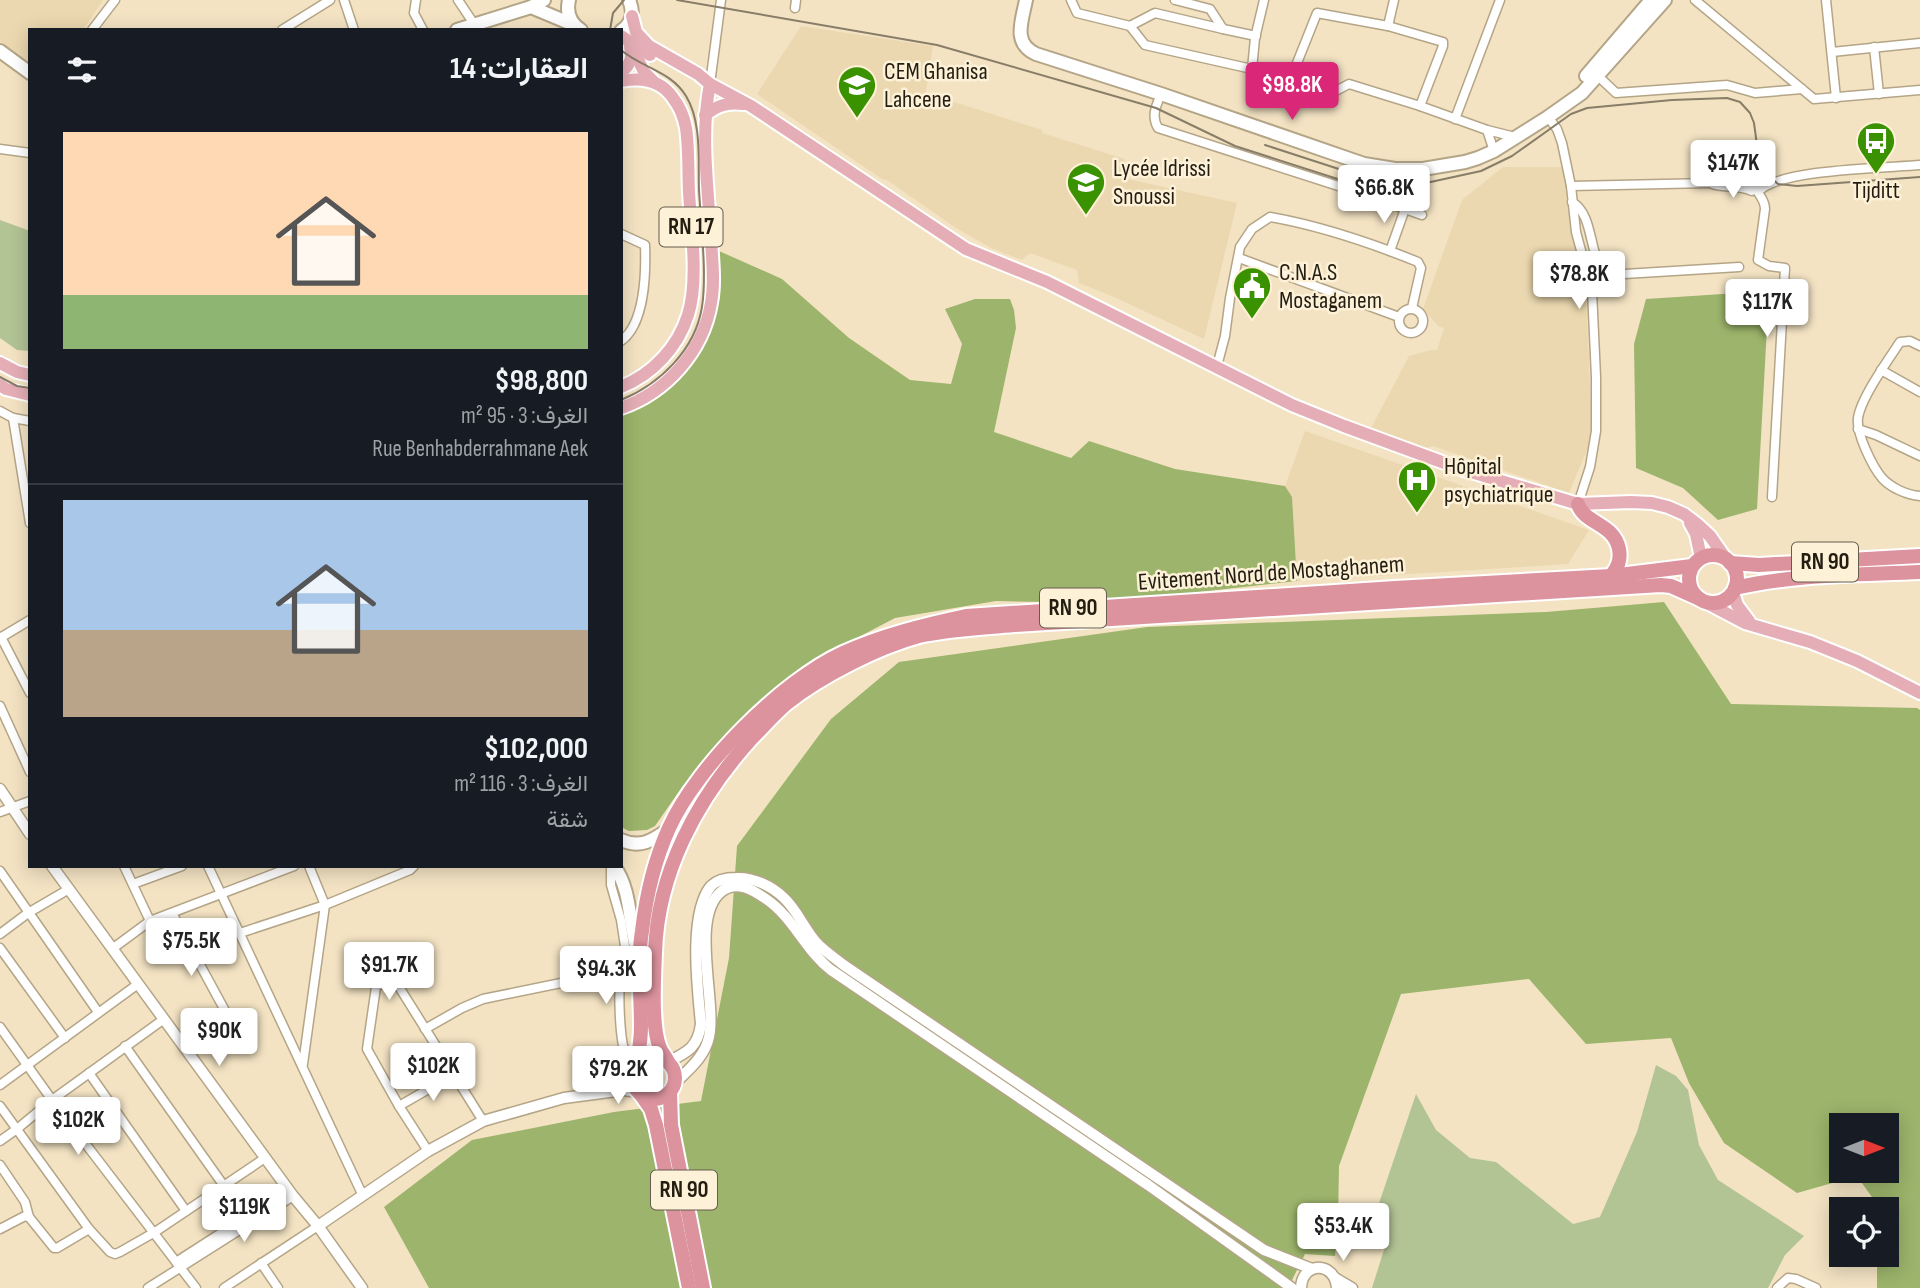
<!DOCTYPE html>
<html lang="ar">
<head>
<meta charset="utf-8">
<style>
  :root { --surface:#171b24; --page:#242831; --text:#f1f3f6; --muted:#9ea1a6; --line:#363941; --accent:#db2777 }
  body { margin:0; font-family:"Sofia Sans Condensed",Vazirmatn,sans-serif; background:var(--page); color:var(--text); direction:rtl; height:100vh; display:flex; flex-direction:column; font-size:26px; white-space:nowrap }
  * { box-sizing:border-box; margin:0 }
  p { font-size:23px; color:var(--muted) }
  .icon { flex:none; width:38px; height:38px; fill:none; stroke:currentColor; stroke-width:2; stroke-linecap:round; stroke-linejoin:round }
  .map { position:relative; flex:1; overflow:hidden; direction:ltr }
  .details { position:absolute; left:28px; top:28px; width:595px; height:840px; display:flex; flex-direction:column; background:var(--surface); border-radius:0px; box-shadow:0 4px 18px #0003; direction:rtl }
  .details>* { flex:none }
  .needle { width:46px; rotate:90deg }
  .buttons { position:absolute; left:1829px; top:1113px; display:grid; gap:14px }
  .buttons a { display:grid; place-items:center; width:70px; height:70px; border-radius:0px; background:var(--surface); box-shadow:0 4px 18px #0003; font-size:35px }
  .price { position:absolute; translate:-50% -60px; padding:0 16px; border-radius:7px; background:#fff; color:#222; font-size:23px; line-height:46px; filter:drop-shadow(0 2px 4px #0008) }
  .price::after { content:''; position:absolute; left:50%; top:42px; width:21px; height:16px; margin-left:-10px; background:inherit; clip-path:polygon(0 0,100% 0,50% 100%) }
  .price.on { background:var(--accent); color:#fff }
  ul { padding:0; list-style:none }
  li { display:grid; align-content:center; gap:14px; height:371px; padding:0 35px }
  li+li { border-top:2px solid var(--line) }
  li span { display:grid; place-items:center; height:217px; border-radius:0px; color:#555 }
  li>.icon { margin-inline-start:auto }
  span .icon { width:126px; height:126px; fill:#fffc; stroke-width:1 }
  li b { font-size:30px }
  h2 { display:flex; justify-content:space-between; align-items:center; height:84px; padding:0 35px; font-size:30px }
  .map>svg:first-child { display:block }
  .built { fill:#ebd8b0 }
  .green { fill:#b2c394 }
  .forest { fill:#9cb46b; fill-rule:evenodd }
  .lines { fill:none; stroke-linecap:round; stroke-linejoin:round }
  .minor-casing { stroke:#b4a587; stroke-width:11 }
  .tertiary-casing { stroke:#b4a587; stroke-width:13 }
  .secondary-casing { stroke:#b4a587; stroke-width:16 }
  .primary-casing { stroke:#fff; stroke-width:16 }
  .trunk-casing { stroke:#fff; stroke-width:18 }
  .minor { stroke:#fff; stroke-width:8 }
  .tertiary { stroke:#fff; stroke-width:10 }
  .secondary { stroke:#fff; stroke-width:12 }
  .primary { stroke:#e5aeb6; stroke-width:12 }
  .trunk { stroke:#dc939e; stroke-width:14 }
  .tram { stroke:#887d68; stroke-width:2 }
  .labels { text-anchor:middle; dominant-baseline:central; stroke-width:5; stroke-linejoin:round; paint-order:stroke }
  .shield { fill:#fdf1d7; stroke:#655d4d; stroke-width:2 }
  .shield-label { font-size:23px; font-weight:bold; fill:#241e12 }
  .poi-label { font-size:24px; fill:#241e12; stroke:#fdf1d7; text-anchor:start }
  .street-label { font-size:24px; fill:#241e12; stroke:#fdf1d7 }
</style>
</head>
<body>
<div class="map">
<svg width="1920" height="1288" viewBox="0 0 1920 1288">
  <rect width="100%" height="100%" fill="#f3e3c3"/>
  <g class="built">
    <polygon points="0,0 103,0 83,30 30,30 30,64 0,41"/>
    <polygon points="801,26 933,46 925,97 932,98 932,95 1042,130 1042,133 1125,159 1123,178 1237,203 1204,339 1114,297 1079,283 1077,270 1030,253 1022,260 991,248 956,228 887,180 882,179 757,94"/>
    <polygon points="1503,167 1562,167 1566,178 1586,292 1592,438 1569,493 1433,446 1423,449 1370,430 1409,356 1431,350 1437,350 1444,328 1438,326 1423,309 1462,200"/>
    <polygon points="1305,431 1589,530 1568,564 1297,581 1292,498 1285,486"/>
  </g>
  <g class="green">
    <polygon points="0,220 30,231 30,351 17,350 0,338"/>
    <polygon points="1656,1065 1676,1076 1688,1090 1699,1145 1718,1180 1804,1236 1785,1255 1768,1288 1372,1288 1387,1240 1369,1233 1416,1094 1436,1130 1470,1158 1496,1162 1573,1224 1600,1217 1637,1132"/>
  </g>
  <g class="forest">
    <path d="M719 251 782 279 849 338 910 380 951 384 962 344 945 309 975 299H1010L1014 310 1016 328 994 432 1071 458 1089 441 1175 469 1285 486 1292 497 1297 581 1155 597 1049 602 996 601 895 618 809 663 730 731 682 787 655 826 647 830 629 831 621 827V415C671 394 707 360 717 305 721 287 719 269 719 251Z"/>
    <polygon points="1769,291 1757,509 1718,520 1683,488 1636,468 1634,344 1646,299"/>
    <path d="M1664 602 1731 704 1917 708 1920 710V1288H1877V1255H1886V1209H1875L1874 1200 1857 1176 1797 1193 1724 1143 1689 1083 1671 1038 1586 1044 1529 979 1401 994 1339 1166 1338 1221 1335 1256 1305 1254 1288 1288H429L384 1207 472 1140 614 1112 701 1101 729 958 737 846 831 719 899 662 1147 627 1546 612ZM1841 1125H1886V1171H1841Z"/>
  </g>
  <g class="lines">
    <g class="minor-casing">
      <g id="minor">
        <polyline points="344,0 354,30"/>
        <polyline points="416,0 414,13 423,30"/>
        <polyline points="458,0 474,24"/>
        <polyline points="1071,0 1077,13 1130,26 1155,13 1223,29"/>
        <polyline points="1175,0 1210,9 1223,29 1256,36"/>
        <polyline points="1264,0 1255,38 1252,69 1289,83"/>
        <polyline points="1394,0 1388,26 1317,13 1289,83 1330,94 1349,84 1420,106 1487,130 1515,137"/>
        <polyline points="1695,0 1814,99 1920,90"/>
        <polyline points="1826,0 1836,98"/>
        <polyline points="795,8 796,0"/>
        <polyline points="1130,26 1145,45 1252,69"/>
        <polyline points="1388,26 1443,42 1443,46 1420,106"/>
        <polyline points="92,30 115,0"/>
        <polyline points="282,30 330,0"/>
        <polyline points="1874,47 1879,94"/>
        <polyline points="1832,52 1920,43"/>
        <polyline points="1598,76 1616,93 1727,85 1755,93 1802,89"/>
        <polyline points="710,84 721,0"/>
        <path d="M1161 94C1156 106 1151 116 1158 128L1357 192 1422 215"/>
        <polyline points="1548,117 1557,129 1562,143 1571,186 1576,232 1592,291 1596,377 1596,431 1590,467 1578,504"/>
        <polyline points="1455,119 1500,0"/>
        <polyline points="1487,130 1494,151"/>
        <polyline points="0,149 30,153"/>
        <path d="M1710 183C1722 189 1736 184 1752 191L1756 189"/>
        <path d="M1571 186 1710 183C1724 177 1742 176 1755 185 1756 193 1765 198 1765 209L1758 260 1769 266 1785 268 1772 497"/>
        <path d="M1759 191C1781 169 1886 168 1920 165"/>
        <path d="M1572 202C1596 216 1587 260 1608 275L1739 267"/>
        <path d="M621 234 645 245C646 272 645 324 621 341"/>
        <polyline points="1390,251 1405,209"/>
        <polyline points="1239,258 1399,317"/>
        <circle cx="1411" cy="321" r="12"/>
        <path d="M1920 346 1910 341 1900 342C1888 360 1861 398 1858 418 1856 433 1872 466 1882 478 1891 488 1907 495 1920 496"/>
        <path d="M1217 366 1225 336 1230 298 1240 247 1252 229 1270 217C1321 226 1371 243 1418 262L1421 268 1412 308"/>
        <polyline points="1881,370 1920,392"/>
        <polyline points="0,411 13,418 30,421"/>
        <polyline points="13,418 30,523"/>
        <polyline points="1858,429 1876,435 1920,456"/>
        <polyline points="1,637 30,693"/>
        <polyline points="0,638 30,620"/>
        <polyline points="0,706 30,772"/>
        <polyline points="0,812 30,801"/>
        <polyline points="124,866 150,921"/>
        <polyline points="208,866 363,1196"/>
        <polyline points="611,866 611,885 621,920 628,966"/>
        <polyline points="0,871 98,1012"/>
        <polyline points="133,884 182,866"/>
        <polyline points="172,913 236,1031"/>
        <polyline points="240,933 325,905 410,870 414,866"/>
        <polyline points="0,934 28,913 69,889"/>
        <polyline points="0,948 65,1038"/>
        <polyline points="112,949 150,921 294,866"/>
        <polyline points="0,1027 52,1100 196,1288"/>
        <polyline points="425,1029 462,1008 483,999 605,974 621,978"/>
        <polyline points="125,1046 224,1186"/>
        <polyline points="303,1064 325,905 309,866"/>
        <path d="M635 1068C632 1063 627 1059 625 1053 620 1039 617 987 622 974 626 966 632 963 640 960"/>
        <polyline points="89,1073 186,1211"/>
        <polyline points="0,1085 138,984"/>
        <polyline points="0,1106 89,1229 110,1252 115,1254 120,1252 155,1232 265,1158"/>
        <polyline points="399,1106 453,1075"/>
        <polyline points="0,1141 17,1129 52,1100 164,1019"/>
        <polyline points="428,1151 399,1106 367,1049 376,987 378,985 396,982 483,1121"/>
        <polyline points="0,1165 25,1202 29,1217"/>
        <polyline points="0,1229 25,1216 29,1217 54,1248 57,1248 89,1229"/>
        <polyline points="176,1262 288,1190"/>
        <polyline points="261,1263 278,1288"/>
        <polyline points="148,1288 293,1196"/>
        <polyline points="224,1288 318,1226"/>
        <polyline points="1777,1288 1788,1278 1796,1279 1816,1288"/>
      </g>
    </g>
    <g class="tertiary-casing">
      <g id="tertiary">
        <polyline points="0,789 30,834"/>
        <polyline points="52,866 293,1196 318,1226 362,1288"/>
        <path d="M668 1062C688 1052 698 1047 701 1024 698 990 688 914 711 886 718 879 727 878 736 878 753 877 772 886 784 898 797 910 804 928 816 942 824 951 835 958 845 966L1264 1250 1312 1269"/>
        <path d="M674 1084C687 1071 705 1057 709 1037 717 1002 689 916 722 891 737 880 753 890 766 899 793 917 805 950 831 970L1148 1185 1292 1288"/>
        <polyline points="603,1090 621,1081 634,1069"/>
        <polyline points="318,1226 428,1151 483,1121 564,1098 624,1090 638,1092"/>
        <polyline points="1335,1278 1352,1288"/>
        <path d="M1301 1288C1302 1261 1335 1261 1337 1288"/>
      </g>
    </g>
    <g class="secondary-casing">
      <g id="secondary">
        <path d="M569 0C566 13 570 23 581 30"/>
        <path d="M1026 0C1022 21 1012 43 1036 54L1161 94 1364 164 1395 169H1423L1465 162 1478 158 1494 151 1548 117 1582 93 1665 0"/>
        <polyline points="531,7 574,25"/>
        <polyline points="457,30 531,7 544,0"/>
        <path d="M621 31C633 23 634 12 629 0"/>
        <polyline points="0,51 30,73"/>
        <polyline points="1586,76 1651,0"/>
        <path d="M621 840C641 849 653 840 669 829"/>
        <path d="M614 866C633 892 628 928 639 956"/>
      </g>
    </g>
    <g class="primary-casing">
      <g id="primary">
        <polyline points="632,16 636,32 649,46 698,74 710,84 751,106 966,249 1047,282 1292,405 1344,426 1461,469 1578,504 1631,502 1652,503 1668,507 1684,514 1697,524 1710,536 1726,559"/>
        <polyline points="621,36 650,55"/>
        <polyline points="631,44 644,72 654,82"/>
        <path d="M621 72C630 66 633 57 630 47"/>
        <path d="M621 81C642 77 661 80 673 98 680 107 684 117 686 128 689 148 688 171 689 192 691 227 699 281 688 315 678 347 653 374 621 387"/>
        <path d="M705 115C718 105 728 102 744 104"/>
        <polyline points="0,363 17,372 30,375"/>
        <polyline points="0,385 6,389 30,395"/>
        <path d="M621 408C667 392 703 351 711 303 715 282 712 260 711 239 708 187 700 134 710 84"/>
        <polyline points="1690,523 1696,534 1701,558"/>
        <polyline points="1733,592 1737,605 1749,621"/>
        <polyline points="1705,602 1745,623 1810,642 1857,661 1920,693"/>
      </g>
    </g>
    <g class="trunk-casing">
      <g id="trunk">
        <path d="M1578 504C1584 524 1614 523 1619 549 1621 560 1618 567 1611 576"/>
        <circle cx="1713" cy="579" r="24"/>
        <polyline points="1730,563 1759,565 1920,556"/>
        <path d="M1735 588C1795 574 1859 575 1920 572"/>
        <circle cx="654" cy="1078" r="21"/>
        <path d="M668 1062C666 1057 662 1053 660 1048 651 1028 654 977 655 953 657 873 697 799 750 740 762 728 774 714 787 703 821 676 878 647 919 636 950 629 982 628 1014 625L1661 585 1671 586 1698 598"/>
        <path d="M637 1064C639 1051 641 1039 641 1027 641 995 637 962 642 931 646 897 655 859 669 828 697 766 782 681 843 653 883 635 924 625 966 616L1395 588 1611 576 1692 566"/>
        <polyline points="670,1092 671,1125 703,1288"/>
        <polyline points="642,1096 651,1109 656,1125 689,1288"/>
      </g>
    </g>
    <use href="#minor" class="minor"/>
    <use href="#tertiary" class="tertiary"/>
    <use href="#secondary" class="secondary"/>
    <use href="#primary" class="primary"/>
    <use href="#trunk" class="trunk"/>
    <g class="tram">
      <polyline points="677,0 937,45 1156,108 1235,146 1347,182 1370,187 1392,187 1426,183 1481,171 1512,156 1571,114 1587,108 1672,100 1727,98 1740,102 1750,113 1754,123 1759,160 1763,171 1778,184 1797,186 1920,177"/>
      <polyline points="610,30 613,13 624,0"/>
      <path d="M621 50C642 68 671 71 686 96 702 122 698 160 699 190 701 225 707 274 702 307 695 350 660 384 621 400"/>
      <polyline points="1265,145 1348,172"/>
      <polyline points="0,377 17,386 30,388"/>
    </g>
  </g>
  <defs>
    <g id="school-pin" transform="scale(2.0125)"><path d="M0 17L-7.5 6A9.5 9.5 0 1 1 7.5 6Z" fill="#3a9200" stroke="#fdf1d7"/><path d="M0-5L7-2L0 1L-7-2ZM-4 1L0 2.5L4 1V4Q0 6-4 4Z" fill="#fff"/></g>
    <g id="bus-pin" transform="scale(2.0125)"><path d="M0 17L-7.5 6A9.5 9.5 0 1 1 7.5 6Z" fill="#3a9200" stroke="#fdf1d7"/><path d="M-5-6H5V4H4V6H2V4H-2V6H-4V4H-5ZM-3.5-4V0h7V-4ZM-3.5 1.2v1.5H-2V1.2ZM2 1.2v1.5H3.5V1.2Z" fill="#fff"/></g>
    <g id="civic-pin" transform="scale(2.0125)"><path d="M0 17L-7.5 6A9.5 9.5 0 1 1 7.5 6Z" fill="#3a9200" stroke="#fdf1d7"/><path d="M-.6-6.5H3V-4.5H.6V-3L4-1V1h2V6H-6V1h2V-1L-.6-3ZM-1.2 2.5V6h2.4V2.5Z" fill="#fff"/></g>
    <g id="hospital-pin" transform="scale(2.0125)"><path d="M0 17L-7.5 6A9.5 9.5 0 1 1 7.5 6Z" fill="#3a9200" stroke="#fdf1d7"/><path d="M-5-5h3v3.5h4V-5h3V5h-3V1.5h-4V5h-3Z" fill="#fff"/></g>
  </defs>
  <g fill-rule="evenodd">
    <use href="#school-pin" x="857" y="85"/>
    <use href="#bus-pin" x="1876" y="141"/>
    <use href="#school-pin" x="1086" y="182"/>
    <use href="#civic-pin" x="1252" y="286"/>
    <use href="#hospital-pin" x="1417" y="480"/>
  </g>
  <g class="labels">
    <g class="shield">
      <rect x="659.5" y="207.5" width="63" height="39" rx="5"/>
      <rect x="1792" y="542.5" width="66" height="39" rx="5"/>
      <rect x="1040" y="588.5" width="66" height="39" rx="5"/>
      <rect x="651" y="1170.5" width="66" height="39" rx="5"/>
    </g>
    <g class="shield-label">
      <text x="691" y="227">RN 17</text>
      <text x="1825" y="562">RN 90</text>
      <text x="1073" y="608">RN 90</text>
      <text x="684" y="1190">RN 90</text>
    </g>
    <g class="poi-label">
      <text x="884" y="71">CEM Ghanisa<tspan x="884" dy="28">Lahcene</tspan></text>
      <text x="1113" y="168">Lycée Idrissi<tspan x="1113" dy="28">Snoussi</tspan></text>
      <text x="1876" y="190" text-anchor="middle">Tijditt</text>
      <text x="1279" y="272">C.N.A.S<tspan x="1279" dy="28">Mostaganem</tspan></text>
      <text x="1444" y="466">Hôpital<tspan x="1444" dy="28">psychiatrique</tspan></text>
    </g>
    <g class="street-label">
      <text transform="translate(1271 573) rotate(-4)">Evitement Nord de Mostaghanem</text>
    </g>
  </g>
</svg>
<div class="buttons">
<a><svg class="needle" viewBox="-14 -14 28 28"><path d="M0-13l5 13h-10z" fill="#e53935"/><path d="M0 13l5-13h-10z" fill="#9ea1a6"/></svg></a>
<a><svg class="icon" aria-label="locate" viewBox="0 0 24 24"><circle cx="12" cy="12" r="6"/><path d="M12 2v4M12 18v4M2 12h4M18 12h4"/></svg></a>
</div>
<b class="price on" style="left:1292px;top:122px">$98.8K</b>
<b class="price" style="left:1733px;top:200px">$147K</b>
<b class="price" style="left:1384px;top:225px">$66.8K</b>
<b class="price" style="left:1579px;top:311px">$78.8K</b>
<b class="price" style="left:1767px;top:339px">$117K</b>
<b class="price" style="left:191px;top:978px">$75.5K</b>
<b class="price" style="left:389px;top:1002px">$91.7K</b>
<b class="price" style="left:606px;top:1006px">$94.3K</b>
<b class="price" style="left:219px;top:1068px">$90K</b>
<b class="price" style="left:433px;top:1103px">$102K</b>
<b class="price" style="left:618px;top:1106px">$79.2K</b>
<b class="price" style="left:78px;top:1157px">$102K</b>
<b class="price" style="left:244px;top:1244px">$119K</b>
<b class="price" style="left:1343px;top:1263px">$53.4K</b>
<section class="details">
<h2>العقارات: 14<svg class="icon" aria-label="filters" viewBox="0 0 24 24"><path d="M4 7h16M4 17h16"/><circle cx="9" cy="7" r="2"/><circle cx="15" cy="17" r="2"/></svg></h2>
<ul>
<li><span style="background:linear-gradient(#ffd9b3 75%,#8fb573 0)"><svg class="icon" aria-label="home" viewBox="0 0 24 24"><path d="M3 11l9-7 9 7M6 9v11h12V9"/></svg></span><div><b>$98,800</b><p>الغرف: 3 · 95 m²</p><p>Rue Benhabderrahmane Aek</p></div></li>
<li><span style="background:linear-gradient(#a9c7e8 60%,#b9a48a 0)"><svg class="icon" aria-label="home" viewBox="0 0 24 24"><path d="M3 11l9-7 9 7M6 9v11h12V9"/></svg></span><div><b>$102,000</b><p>الغرف: 3 · 116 m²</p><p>شقة</p></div></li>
</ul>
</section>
</div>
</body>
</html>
